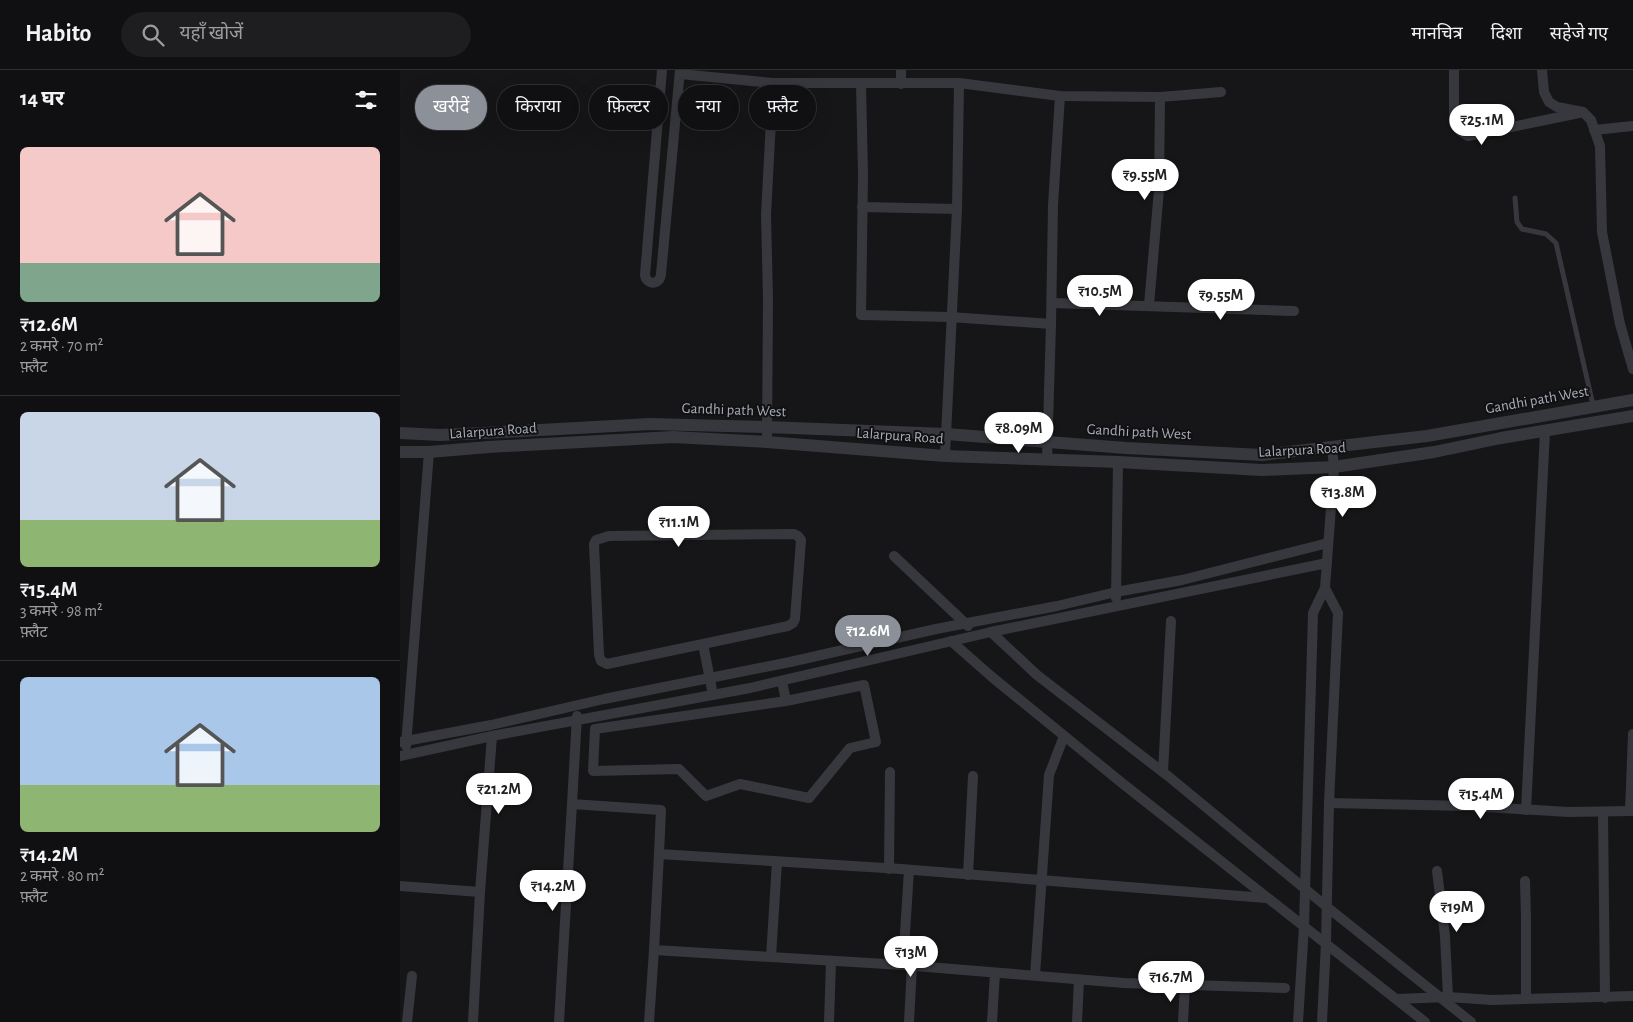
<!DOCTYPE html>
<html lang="hi">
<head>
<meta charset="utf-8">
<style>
  :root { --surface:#101012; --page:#1e1e20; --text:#f1f3f6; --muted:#9c9d9f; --line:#303032; --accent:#8c9099 }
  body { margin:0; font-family:"Alegreya Sans","Noto Sans Devanagari",sans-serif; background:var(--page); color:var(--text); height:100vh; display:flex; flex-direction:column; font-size:19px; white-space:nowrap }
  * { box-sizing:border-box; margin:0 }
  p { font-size:16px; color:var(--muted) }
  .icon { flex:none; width:28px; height:28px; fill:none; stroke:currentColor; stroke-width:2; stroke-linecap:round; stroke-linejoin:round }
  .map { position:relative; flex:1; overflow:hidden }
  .details { display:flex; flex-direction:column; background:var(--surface); width:400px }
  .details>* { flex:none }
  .top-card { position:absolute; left:15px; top:15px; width:475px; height:45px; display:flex; gap:10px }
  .price { position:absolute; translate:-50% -42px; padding:0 11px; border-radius:18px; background:#fff; color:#222; font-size:16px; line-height:32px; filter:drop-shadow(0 1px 2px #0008) }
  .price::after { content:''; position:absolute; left:50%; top:30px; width:15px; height:11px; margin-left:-8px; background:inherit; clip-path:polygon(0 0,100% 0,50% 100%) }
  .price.current { background:var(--accent); color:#fff }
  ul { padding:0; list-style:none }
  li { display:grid; align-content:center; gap:10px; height:265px; padding:0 20px }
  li+li { border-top:1px solid var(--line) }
  li span { display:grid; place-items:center; height:155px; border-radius:8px; color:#555 }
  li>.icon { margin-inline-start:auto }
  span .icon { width:90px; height:90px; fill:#fffc; stroke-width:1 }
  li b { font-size:21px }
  h2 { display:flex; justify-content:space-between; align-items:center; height:60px; padding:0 20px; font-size:21px }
  .chip { padding:0 18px; border-radius:22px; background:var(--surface); box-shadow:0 5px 20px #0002,0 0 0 1px var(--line); font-size:18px; line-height:45px }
  .chip.current { background:var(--accent); color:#fff }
  header { display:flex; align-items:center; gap:30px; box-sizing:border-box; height:70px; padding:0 25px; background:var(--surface); border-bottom:1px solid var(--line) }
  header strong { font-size:24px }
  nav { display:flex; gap:28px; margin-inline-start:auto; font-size:18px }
  .search { width:350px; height:45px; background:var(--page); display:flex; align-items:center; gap:12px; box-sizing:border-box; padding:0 18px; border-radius:28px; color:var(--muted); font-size:19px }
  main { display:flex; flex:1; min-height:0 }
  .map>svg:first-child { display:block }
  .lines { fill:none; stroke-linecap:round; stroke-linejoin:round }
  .service { stroke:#37383d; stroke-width:5 }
  .minor { stroke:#37383d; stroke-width:10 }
  .tertiary { stroke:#37383d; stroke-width:12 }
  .labels { text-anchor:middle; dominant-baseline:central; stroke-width:4; stroke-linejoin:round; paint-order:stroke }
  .street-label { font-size:15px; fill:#a8adb8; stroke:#111113 }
</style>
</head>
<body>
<header>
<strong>Habito</strong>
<div class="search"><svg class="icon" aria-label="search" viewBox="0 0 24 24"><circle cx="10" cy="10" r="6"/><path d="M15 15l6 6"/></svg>यहाँ खोजें</div>
<nav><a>मानचित्र</a><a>दिशा</a><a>सहेजे गए</a></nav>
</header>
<main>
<section class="details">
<h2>14 घर<svg class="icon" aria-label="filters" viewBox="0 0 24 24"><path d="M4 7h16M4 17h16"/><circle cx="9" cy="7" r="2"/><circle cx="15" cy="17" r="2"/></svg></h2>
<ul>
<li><span style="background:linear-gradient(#f6c9c9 75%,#7fa58c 0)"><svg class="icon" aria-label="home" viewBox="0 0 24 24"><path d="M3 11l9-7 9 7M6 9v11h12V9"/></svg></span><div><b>₹12.6M</b><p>2 कमरे · 70 m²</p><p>फ़्लैट</p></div></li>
<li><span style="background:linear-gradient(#c9d6e8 70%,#8fb573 0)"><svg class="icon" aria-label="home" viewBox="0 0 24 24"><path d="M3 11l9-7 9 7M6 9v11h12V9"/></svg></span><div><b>₹15.4M</b><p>3 कमरे · 98 m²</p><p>फ़्लैट</p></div></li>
<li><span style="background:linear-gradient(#a9c7e8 70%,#8fb573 0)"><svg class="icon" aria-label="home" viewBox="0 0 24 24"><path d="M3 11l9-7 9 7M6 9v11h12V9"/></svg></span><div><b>₹14.2M</b><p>2 कमरे · 80 m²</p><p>फ़्लैट</p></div></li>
</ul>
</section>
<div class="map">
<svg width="1233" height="952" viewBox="0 0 1233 952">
  <rect width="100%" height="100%" fill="#161618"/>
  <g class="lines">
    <polyline class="service" points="1115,128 1117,152 1122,159 1146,164 1156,173 1193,335"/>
    <g class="minor">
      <path d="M262 0 245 205C247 216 260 215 261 204L280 0"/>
      <polyline points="1054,0 1054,54 1060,61 1068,66 1179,43"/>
      <polyline points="1142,0 1144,22 1149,32 1157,37 1183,42 1191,50 1200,76 1202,162 1220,254 1233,299"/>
      <polyline points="280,4 373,13"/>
      <polyline points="461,13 463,105 461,245 550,247 651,254"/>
      <polyline points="501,14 501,0"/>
      <polyline points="1194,60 1233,56"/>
      <polyline points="462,137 557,139"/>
      <polyline points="652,233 894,241"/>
      <polyline points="749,235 759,120 760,27"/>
      <polyline points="367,372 368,228 366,145 373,13 559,13 660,26 760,27 821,22"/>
      <polyline points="545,386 557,139 559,13"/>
      <polyline points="647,389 651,254 653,135 660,26"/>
      <polyline points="494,486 568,556"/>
      <polyline points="716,528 718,392"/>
      <polyline points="591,562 637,605 768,706 927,837 1071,952"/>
      <polyline points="551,571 592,607 722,713 1025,952"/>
      <polyline points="303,574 388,556 393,553 395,549 401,470 398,466 394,464 209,466 196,470 194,474 199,585 201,591 207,594 303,574 313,625"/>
      <polyline points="382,611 386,631 464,615 476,672 450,678 409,728 340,714 306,726 279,699 193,701 195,659 386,631"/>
      <polyline points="177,646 172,734 261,740 259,784 501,799 866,828"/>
      <polyline points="0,672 91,655 204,629 390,592 536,559 657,536 716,522 782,510 928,473"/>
      <polyline points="6,676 29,382"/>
      <polyline points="0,686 92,666 350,618 591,562 927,493"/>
      <polyline points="763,702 771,551"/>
      <polyline points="929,733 1068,736 1168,742 1233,741"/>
      <polyline points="1126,740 1145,361"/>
      <polyline points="1230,741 1233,664"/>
      <polyline points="1203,742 1205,928"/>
      <polyline points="259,784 254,880 503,895 724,913 885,918"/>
      <polyline points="489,799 490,702"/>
      <polyline points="1037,801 1045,866 1048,927"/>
      <polyline points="568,805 573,706"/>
      <polyline points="1125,811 1126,848 1126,929"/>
      <polyline points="0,816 80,822 73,952"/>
      <polyline points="80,822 92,666"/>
      <polyline points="371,887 377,792"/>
      <polyline points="503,895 509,800"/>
      <polyline points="635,905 649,705 664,666"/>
      <polyline points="997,929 1048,927 1092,930 1233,926"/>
      <polyline points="7,952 12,906"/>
      <polyline points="159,952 172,734"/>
      <polyline points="249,952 254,880"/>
      <polyline points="429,952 431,892"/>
      <polyline points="509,952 512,896"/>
      <polyline points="592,952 595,903"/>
      <polyline points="677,952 679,910"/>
      <polyline points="783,952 785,915"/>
      <polyline points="898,952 904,856 913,543 925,518 934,397 932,378"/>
      <polyline points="922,952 926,873 929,733 938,543 925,518"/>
    </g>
    <g class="tertiary">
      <polyline points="0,363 40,365 84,363 250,354 367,357 546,364 726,378 862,385 1027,366 1233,330"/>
      <polyline points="0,382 29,382 89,377 273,367 367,372 545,386 718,392 862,400 934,397 1034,382 1101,368 1233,346"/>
    </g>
  </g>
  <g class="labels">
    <g class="street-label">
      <text transform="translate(1137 330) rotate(-10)">Gandhi path West</text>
      <text transform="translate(334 340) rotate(2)">Gandhi path West</text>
      <text transform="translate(93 361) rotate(-4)">Lalarpura Road</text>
      <text transform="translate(739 362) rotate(3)">Gandhi path West</text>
      <text transform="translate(500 366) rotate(4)">Lalarpura Road</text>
      <text transform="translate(902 380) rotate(-3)">Lalarpura Road</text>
    </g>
  </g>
</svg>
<b class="price" style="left:1082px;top:76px">₹25.1M</b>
<b class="price" style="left:745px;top:131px">₹9.55M</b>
<b class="price" style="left:700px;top:247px">₹10.5M</b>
<b class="price" style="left:821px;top:251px">₹9.55M</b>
<b class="price" style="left:619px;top:384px">₹8.09M</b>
<b class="price" style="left:943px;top:448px">₹13.8M</b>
<b class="price" style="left:279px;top:478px">₹11.1M</b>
<b class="price current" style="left:468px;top:587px">₹12.6M</b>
<b class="price" style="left:99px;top:745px">₹21.2M</b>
<b class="price" style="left:1081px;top:750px">₹15.4M</b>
<b class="price" style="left:153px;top:842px">₹14.2M</b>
<b class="price" style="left:1057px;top:863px">₹19M</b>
<b class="price" style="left:511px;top:908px">₹13M</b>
<b class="price" style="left:771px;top:933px">₹16.7M</b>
<div class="top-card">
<a class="chip current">खरीदें</a>
<a class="chip">किराया</a>
<a class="chip">फ़िल्टर</a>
<a class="chip">नया</a>
<a class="chip">फ़्लैट</a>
</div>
</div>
</main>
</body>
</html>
